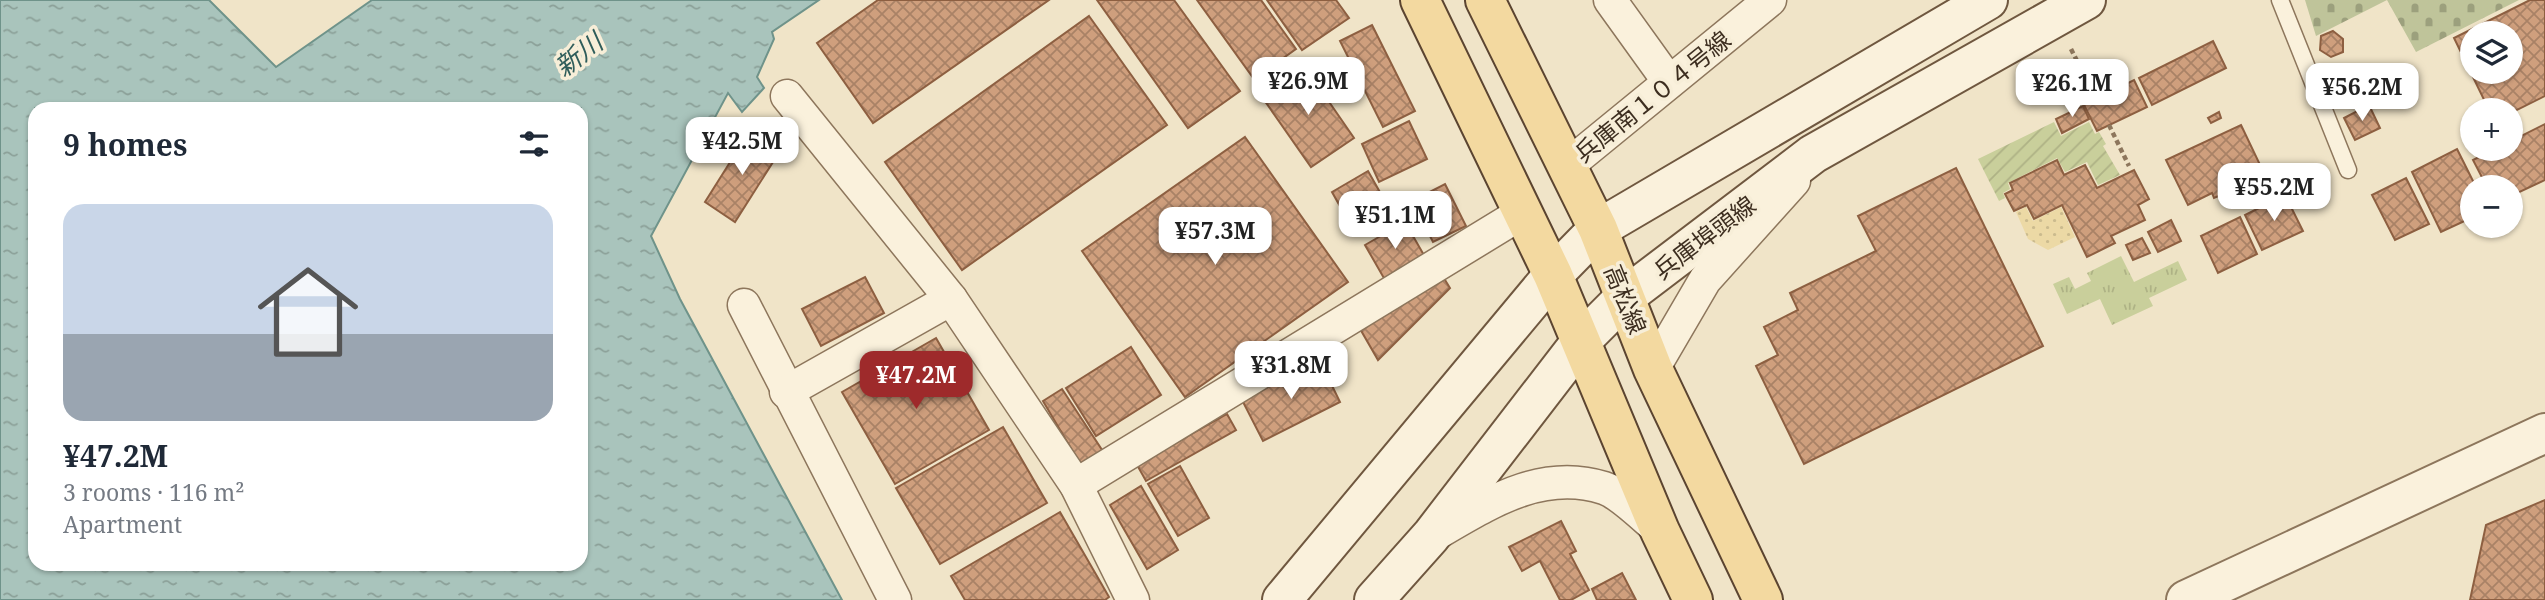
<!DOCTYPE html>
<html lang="en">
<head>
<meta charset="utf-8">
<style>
  :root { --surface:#fff; --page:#f2f2f3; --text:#1f2937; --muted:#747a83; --line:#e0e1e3; --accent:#9e2a2b }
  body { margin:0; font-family:"Noto Serif","Noto Sans JP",serif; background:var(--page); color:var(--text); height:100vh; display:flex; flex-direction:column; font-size:26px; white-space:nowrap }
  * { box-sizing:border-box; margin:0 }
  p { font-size:23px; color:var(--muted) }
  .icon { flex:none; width:38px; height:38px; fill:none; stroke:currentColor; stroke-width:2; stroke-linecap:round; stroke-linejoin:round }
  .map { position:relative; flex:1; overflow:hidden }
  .drawer { position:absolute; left:28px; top:102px; width:560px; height:469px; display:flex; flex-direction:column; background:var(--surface); border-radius:21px; box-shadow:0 2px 5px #0004 }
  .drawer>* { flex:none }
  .buttons { position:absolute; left:2460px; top:21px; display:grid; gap:14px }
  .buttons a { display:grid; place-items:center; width:63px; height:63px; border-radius:50%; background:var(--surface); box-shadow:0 2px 5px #0004; font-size:35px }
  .price { position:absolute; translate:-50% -60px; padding:0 16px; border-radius:14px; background:#fff; color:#222; font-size:23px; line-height:46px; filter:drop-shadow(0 2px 4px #0008) }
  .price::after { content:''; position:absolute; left:50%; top:42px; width:21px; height:16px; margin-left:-10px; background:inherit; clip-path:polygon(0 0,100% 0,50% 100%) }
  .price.current { background:var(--accent); color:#fff }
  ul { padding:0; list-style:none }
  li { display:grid; align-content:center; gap:14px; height:371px; padding:0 35px }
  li+li { border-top:2px solid var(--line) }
  li span { display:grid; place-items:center; height:217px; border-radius:21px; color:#555 }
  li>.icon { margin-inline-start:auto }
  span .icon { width:126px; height:126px; fill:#fffc; stroke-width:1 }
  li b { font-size:30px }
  h2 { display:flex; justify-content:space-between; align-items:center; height:84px; padding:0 35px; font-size:30px }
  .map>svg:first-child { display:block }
  .grass { fill:url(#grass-tufts) }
  .sand { fill:url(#sand-dots) }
  .cemetery { fill:url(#cemetery-stones) }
  .garden { fill:url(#garden-furrows) }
  .water { fill:url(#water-ripples); stroke:#6f938a; stroke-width:2; fill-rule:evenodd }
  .building { fill:url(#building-cross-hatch); stroke:#8d5f41; stroke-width:2; fill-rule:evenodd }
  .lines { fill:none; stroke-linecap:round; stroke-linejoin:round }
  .service-casing { stroke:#8d765c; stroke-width:19 }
  .minor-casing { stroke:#8d765c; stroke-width:35 }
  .tertiary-casing { stroke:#8d765c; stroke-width:42 }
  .secondary-casing { stroke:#6f573f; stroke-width:42 }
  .primary-casing { stroke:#5b4430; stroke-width:42 }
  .path { stroke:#8d765c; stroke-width:4.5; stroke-dasharray:5 3.5; stroke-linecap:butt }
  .service { stroke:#faf1dc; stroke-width:16 }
  .minor { stroke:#faf1dc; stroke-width:32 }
  .tertiary { stroke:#faf1dc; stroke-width:38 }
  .secondary { stroke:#faf1dc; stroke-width:38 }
  .primary { stroke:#f3d9a0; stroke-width:38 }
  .labels { text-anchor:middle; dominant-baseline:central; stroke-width:7; stroke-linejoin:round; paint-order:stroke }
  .street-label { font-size:24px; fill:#3d2e20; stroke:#f7eed8 }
  .water-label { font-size:26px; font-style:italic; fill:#2f5d5a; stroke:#f7eed8 }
</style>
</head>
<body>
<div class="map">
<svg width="2545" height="600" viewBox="0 0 2545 600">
  <defs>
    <pattern id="grass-tufts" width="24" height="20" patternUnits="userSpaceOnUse" patternTransform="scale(1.75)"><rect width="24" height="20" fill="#c9cf9b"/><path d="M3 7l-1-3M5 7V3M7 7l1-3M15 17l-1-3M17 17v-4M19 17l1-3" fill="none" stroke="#aeb285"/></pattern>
    <pattern id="sand-dots" width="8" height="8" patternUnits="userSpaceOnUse" patternTransform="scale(1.75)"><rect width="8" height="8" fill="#ecd9a5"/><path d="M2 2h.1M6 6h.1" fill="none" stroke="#cbbb8e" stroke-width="1.8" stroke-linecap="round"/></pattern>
    <pattern id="cemetery-stones" width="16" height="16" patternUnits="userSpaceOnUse" patternTransform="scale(1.75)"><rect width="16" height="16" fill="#bfc49a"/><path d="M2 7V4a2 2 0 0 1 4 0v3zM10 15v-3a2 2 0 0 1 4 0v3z" fill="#9ca07d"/></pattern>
    <pattern id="garden-furrows" width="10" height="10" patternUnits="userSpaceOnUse" patternTransform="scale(1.75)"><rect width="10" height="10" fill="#c9cf9b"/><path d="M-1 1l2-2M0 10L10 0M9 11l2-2" fill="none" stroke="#aeb285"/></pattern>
    <pattern id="water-ripples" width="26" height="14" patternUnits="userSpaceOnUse" patternTransform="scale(1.75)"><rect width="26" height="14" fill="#a9c4bc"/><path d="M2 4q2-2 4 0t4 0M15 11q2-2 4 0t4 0" fill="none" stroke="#8ba098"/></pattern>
    <pattern id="building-cross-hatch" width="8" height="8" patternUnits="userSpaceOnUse" patternTransform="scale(1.75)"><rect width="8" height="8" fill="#cf9f7d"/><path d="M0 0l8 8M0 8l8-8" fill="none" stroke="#a98266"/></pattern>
  </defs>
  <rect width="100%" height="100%" fill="#f0e4c8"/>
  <polygon class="grass" points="2121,256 2134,282 2178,261 2187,280 2149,298 2153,306 2112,325 2100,299 2067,314 2053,284 2069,277 2075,289 2091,281 2087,273"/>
  <polygon class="sand" points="2026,207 2033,221 2061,207 2075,237 2048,250 2028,239 2016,212"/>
  <polygon class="cemetery" points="2305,0 2519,0 2416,52 2387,0 2316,36"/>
  <polygon class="garden" points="2054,122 2061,136 2089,122 2095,134 2099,132 2106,144 2103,146 2120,175 2098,185 2087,162 2065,172 2057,158 2008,183 2010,189 2003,193 2005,198 1999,201 1978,159"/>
  <path class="water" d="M0 0H209L276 67 372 0H819L772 32 774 39 757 77 764 88 742 112 728 93 651 236 680 299 842 600H0ZM35 108H581V564H35Z"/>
  <g class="building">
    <polygon points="878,0 1049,0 873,123 817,43"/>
    <polygon points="1097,0 1174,0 1240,91 1188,128"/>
    <polygon points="1197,0 1261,0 1296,49 1254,79"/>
    <polygon points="1267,0 1336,0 1349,18 1302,50"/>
    <path d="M2530 0H2545V96L2511 113V110H2489L2454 38ZM2473 33H2511V72H2473Z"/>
    <polygon points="1089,16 1167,125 962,270 885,162"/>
    <polygon points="1372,25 1415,111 1383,127 1340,41"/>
    <polygon points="2333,31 2343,39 2343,52 2331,57 2320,50 2321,36"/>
    <polygon points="2213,41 2226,68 2152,105 2139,78"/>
    <polygon points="1305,67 1354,138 1311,167 1262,97"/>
    <polygon points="2134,80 2147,107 2097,131 2084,105"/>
    <polygon points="2369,105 2380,128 2355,140 2344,118"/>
    <polygon points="2083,106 2089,119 2062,133 2056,119"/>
    <polygon points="2219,112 2221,118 2211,123 2208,118"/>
    <polygon points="1409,121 1427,159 1379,182 1362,144"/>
    <polygon points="2545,124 2545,180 2511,196 2511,187 2487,187 2473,160 2495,149 2511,149 2511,141"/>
    <polygon points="2241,125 2262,169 2225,187 2228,192 2214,198 2212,193 2188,205 2166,160"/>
    <polygon points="749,132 780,151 735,222 705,202"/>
    <polygon points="1245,137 1348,282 1185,397 1082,251"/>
    <polygon points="2457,149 2476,187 2473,187 2473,217 2441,232 2412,172"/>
    <polygon points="2057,160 2064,175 2085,165 2097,188 2134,170 2149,199 2138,205 2145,220 2111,236 2115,243 2087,257 2062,205 2034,219 2027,205 2014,211 2005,194 2013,190 2010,183"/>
    <polygon points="1956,168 2043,346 1804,464 1756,366 1778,355 1764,327 1798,310 1790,293 1876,251 1858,216"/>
    <polygon points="1368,171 1390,210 1354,231 1332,192"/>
    <polygon points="2406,178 2429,224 2395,240 2372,195"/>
    <polygon points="1445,184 1466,226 1433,242 1412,201"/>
    <polygon points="2285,195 2303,231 2262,250 2245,215"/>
    <polygon points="2240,217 2257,254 2218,273 2201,236"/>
    <polygon points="2171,220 2181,241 2158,252 2148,232"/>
    <polygon points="1405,222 1425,257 1385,280 1365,245"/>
    <polygon points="2142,238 2150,253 2133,260 2126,245"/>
    <polygon points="1442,275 1450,288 1378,360 1359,327"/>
    <polygon points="865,277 884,313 821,346 802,309"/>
    <polygon points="936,338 989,430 895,484 842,392"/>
    <polygon points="1131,347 1161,395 1096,436 1066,388"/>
    <polygon points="1320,361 1340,402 1263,441 1242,400"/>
    <polygon points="1062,389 1106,456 1083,469 1043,401"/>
    <polygon points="1227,414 1236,430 1146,481 1137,465"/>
    <polygon points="1003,427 1047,503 940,564 896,488"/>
    <polygon points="1180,466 1209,518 1178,536 1148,484"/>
    <polygon points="1141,486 1178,550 1147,569 1110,505"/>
    <polygon points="2545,500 2545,600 2470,600 2486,525"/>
    <polygon points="1060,512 1109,597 1105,600 965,600 951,576"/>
    <polygon points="1561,521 1576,551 1570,554 1589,590 1571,600 1560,600 1540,561 1522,571 1509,547"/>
    <polygon points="1622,573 1636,600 1597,600 1592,589"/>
  </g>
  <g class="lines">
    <g class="service-casing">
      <polyline id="service" points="2280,0 2348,170"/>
    </g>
    <g class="minor-casing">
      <g id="minor">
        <polyline points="1610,0 1669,82"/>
        <polyline points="787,96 951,299 1076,485 1133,600"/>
        <polyline points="1567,166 1770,0"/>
        <polyline points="744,305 895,600"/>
        <polyline points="1653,369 1705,280 1794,181"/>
        <polyline points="786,392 951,299"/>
        <polyline points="1076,485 1522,213"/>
        <path d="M1437 533C1489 503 1542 468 1604 488 1620 493 1646 519 1660 531"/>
      </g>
    </g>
    <g class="tertiary-casing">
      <polyline id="tertiary" points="2186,600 2545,433"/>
    </g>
    <g class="secondary-casing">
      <g id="secondary">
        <polyline points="1282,600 1553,275 1598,229 1988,0"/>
        <polyline points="1374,600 1431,536 1582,340 1626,296 1813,154 2086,0"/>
      </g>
    </g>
    <g class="primary-casing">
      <g id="primary">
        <polyline points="1420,0 1553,275 1660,531 1693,600"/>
        <polyline points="1485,0 1598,229 1653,369 1763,600"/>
      </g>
    </g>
    <g class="path">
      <polyline points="2071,49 2096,99"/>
      <polyline points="2109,125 2129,166"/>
    </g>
    <use href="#service" class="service"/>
    <use href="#minor" class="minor"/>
    <use href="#tertiary" class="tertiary"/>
    <use href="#secondary" class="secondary"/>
    <use href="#primary" class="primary"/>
  </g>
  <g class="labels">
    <g class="street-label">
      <text transform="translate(1652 96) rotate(-39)">兵庫南１０４号線</text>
      <text transform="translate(1704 237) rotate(-37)">兵庫埠頭線</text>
      <text transform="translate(1626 299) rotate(68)">高松線</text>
    </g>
    <g class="water-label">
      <text transform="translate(578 54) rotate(-38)">新川</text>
    </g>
  </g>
</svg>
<div class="buttons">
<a><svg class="icon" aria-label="layers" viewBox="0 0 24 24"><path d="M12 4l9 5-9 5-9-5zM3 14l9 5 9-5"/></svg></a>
<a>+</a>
<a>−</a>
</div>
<b class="price" style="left:1308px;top:117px">¥26.9M</b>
<b class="price" style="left:2072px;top:119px">¥26.1M</b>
<b class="price" style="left:2362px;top:123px">¥56.2M</b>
<b class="price" style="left:742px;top:177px">¥42.5M</b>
<b class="price" style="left:2274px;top:223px">¥55.2M</b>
<b class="price" style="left:1395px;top:251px">¥51.1M</b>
<b class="price" style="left:1215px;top:267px">¥57.3M</b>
<b class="price" style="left:1291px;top:401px">¥31.8M</b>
<b class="price current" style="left:916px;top:411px">¥47.2M</b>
<section class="drawer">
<h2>9 homes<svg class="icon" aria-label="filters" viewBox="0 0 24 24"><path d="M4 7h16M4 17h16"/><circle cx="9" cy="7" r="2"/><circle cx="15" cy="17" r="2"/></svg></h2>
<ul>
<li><span style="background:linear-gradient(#c9d6e8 60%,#9aa5b1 0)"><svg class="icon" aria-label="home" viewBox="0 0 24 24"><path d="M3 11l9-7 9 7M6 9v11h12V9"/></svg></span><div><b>¥47.2M</b><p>3 rooms · 116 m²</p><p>Apartment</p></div></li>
</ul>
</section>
</div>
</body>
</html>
